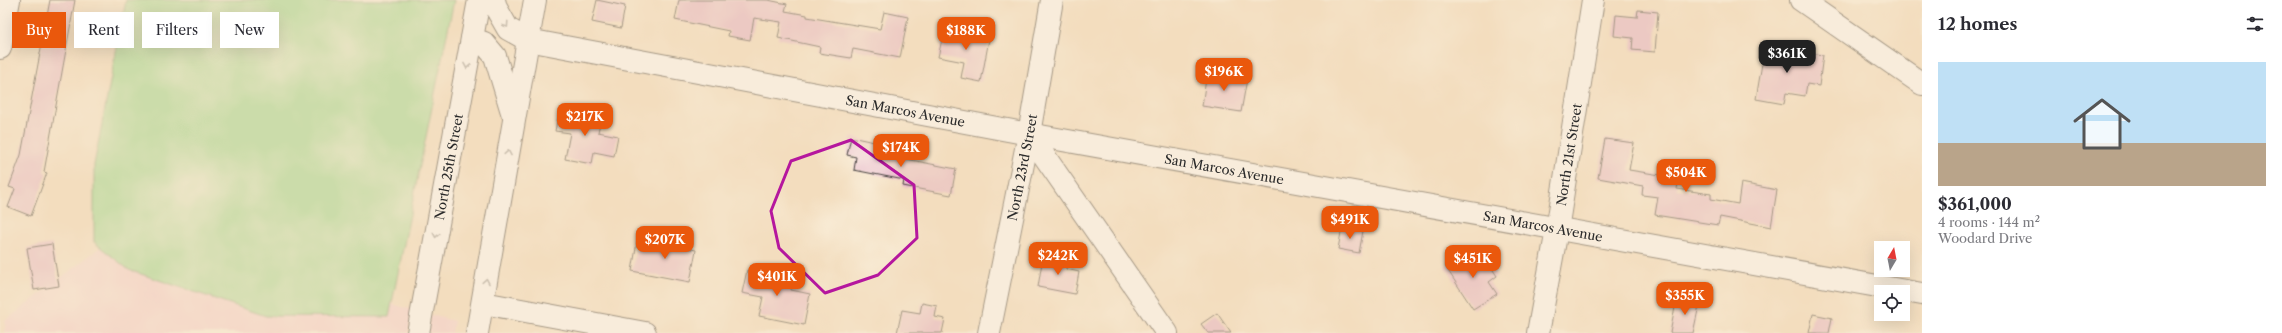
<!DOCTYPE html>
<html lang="en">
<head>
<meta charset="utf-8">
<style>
  :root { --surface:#fff; --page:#f7f7f7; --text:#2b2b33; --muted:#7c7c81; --line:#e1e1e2; --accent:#ea580c }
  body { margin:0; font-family:"Libre Caslon Text",serif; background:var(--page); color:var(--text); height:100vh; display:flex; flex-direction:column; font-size:15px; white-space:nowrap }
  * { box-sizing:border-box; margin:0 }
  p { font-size:13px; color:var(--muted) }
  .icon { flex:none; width:22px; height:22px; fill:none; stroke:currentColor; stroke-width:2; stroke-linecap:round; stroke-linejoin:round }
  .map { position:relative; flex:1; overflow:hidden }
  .sheet { display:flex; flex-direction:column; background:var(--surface); width:360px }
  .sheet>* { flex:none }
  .banner { position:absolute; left:12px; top:12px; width:380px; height:36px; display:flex; gap:8px }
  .needle { width:26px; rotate:10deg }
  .buttons { position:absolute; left:1874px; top:241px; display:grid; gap:8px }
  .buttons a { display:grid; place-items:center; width:36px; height:36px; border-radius:0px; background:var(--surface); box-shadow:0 4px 16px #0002; font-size:20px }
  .price { position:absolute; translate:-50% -34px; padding:0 9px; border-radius:8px; background:var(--accent); color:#fff; font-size:13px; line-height:26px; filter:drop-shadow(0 1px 2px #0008) }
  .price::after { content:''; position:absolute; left:50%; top:24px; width:12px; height:9px; margin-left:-6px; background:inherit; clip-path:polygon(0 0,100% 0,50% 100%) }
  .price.on { background:#222; color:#fff }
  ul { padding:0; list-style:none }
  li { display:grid; align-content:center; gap:8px; height:212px; padding:0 16px }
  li+li { border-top:1px solid var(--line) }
  li span { display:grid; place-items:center; height:124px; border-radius:0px; color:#555 }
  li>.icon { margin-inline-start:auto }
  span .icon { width:72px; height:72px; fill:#fffc; stroke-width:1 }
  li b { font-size:17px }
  h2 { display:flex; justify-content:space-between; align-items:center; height:48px; padding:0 16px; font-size:17px }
  .chip { padding:0 14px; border-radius:0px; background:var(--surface); box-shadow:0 4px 16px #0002; font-size:14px; line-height:36px }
  .chip.on { background:var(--accent); color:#fff }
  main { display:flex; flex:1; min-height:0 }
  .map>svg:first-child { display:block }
  .built { fill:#f7cfd3 }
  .green { fill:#9cdc92; stroke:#64845e }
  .building { fill:#e5b2c9 }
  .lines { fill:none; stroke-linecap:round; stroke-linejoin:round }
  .minor-casing { stroke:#494641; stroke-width:24 }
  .major-casing { stroke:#494641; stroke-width:24 }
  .minor { stroke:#fff; stroke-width:22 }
  .major { stroke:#fff; stroke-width:22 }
  .oneway { stroke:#a0a0a0 }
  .marked { fill:none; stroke:#b5179e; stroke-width:3; stroke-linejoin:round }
  .labels { text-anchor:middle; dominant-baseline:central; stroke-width:3; stroke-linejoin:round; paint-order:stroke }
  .street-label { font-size:13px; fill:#2b2b2b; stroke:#fcf5e5 }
</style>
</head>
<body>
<main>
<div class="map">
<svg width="1922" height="333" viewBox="0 0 1922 333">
  <rect width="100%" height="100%" fill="#fcf5e5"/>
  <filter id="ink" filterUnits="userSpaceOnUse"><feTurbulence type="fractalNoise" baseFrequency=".025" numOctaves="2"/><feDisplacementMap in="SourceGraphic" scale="8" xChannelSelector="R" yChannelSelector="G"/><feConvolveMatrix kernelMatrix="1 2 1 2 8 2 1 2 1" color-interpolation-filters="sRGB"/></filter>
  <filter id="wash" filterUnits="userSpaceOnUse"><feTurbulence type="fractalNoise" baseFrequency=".012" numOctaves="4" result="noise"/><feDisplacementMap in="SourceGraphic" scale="16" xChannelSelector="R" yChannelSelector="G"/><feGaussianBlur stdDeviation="0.9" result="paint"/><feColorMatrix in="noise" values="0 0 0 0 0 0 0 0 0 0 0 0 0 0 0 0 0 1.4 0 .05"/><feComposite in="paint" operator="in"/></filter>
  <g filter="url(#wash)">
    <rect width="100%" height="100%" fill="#f3ddbe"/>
    <g class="built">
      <polygon points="101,247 129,270 184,287 389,317 392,304 413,310 408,333 5,333 5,321"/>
      <polygon points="431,315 454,321 452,333 427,333"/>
    </g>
    <polygon class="green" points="126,0 454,0 389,317 266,316 129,270 94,242 94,165"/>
    <g id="blocks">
      <g class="building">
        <polygon points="50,0 75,0 44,172 47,173 31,216 8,207 15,189 9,187 21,155"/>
        <polygon points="597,0 625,6 621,28 592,22"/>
        <polygon points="679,0 768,0 787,4 785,11 807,15 807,17 880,29 884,12 908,17 900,58 853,49 851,58 819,53 820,47 778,38 781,22 754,18 750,40 728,36 729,31 675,20"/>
        <polygon points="1638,10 1658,12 1655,52 1632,50 1633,38 1614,36 1616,15 1637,17"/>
        <polygon points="945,26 990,34 981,82 961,78 964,62 938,57"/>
        <polygon points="1765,46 1823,55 1819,86 1807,84 1805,96 1786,93 1784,104 1756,99"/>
        <polygon points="1207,72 1247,79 1241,112 1202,106"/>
        <polygon points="559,111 601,119 598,132 618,136 614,156 594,152 592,164 565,159 570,133 555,131"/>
        <polygon points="851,137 888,145 886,155 956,169 951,195 903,186 904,180 854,170 856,157 847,155"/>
        <polygon points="1605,139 1634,143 1629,170 1679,178 1677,189 1711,194 1711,199 1738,204 1741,183 1777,190 1771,227 1720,217 1718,225 1655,215 1658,197 1642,195 1643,186 1598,178"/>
        <polygon points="1342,227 1363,231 1359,253 1338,249"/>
        <polygon points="667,234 683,237 681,247 696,250 690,282 632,271 637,242 665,247"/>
        <polygon points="52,244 59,286 34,290 27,248"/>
        <polygon points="1468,251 1479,267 1487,261 1497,276 1489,282 1497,294 1473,309 1445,266"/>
        <polygon points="1043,256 1067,260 1066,269 1079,272 1075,294 1038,287"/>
        <polygon points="747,270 793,279 791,290 810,294 804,325 759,316 763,297 742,293"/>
        <polygon points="1677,297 1700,301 1693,333 1670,333"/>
        <polygon points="922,303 937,306 935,317 945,319 942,333 897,333 902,310 920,313"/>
        <polygon points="1217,313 1231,333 1208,333 1201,324"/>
        <polygon points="1813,314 1832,318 1829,333 1809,333"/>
      </g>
    </g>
  </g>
  <g filter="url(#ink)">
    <use href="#blocks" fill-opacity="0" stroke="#494641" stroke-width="1"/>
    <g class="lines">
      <g class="minor-casing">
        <g id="minor">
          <polyline points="1801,0 1922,84"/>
          <path id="s1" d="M528 40 1029 134 1922 294"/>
          <polyline points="0,48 9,0"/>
          <polyline points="1029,134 1167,333"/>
          <polyline points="483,303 645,333"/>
          <path id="s2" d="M989 333 1029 134 1052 0"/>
          <path id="s3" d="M1538 333 1557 230 1593 0"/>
        </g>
      </g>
      <g class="major-casing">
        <g id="major">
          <polyline points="494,0 496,8 508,29 528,40"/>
          <polyline points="472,39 484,43 495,56 512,112"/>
          <path id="s4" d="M418 333 479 0"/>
          <polyline points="477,333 535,0"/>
        </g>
      </g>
      <use href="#minor" class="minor"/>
      <use href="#major" class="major"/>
    </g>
    <defs><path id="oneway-chevron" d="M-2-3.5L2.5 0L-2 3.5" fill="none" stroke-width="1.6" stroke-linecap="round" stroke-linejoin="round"/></defs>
    <g class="oneway">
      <use href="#oneway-chevron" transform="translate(506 25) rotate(56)"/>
      <use href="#oneway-chevron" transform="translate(467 66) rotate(100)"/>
      <use href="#oneway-chevron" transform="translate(508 153) rotate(-80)"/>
      <use href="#oneway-chevron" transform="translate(436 235) rotate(100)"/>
      <use href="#oneway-chevron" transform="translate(486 281) rotate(-80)"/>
    </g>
  </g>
  <path d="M0 0H1922V333H0ZM851 140 914 185 917 238 878 275 825 293 779 248 771 211 791 161Z" fill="#f3ddbe" fill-opacity=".55" fill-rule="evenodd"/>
  <path class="marked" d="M851 140 914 185 917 238 878 275 825 293 779 248 771 211 791 161Z"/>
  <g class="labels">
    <g class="street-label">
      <text stroke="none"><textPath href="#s1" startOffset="384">San Marcos Avenue</textPath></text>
      <text stroke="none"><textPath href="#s3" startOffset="181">North 21st Street</textPath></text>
      <text stroke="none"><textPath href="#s4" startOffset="169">North 25th Street</textPath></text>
      <text stroke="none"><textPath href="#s2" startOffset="169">North 23rd Street</textPath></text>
      <text stroke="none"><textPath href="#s1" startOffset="708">San Marcos Avenue</textPath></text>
      <text stroke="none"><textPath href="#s1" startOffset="1032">San Marcos Avenue</textPath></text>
    </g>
  </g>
</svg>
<div class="buttons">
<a><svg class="needle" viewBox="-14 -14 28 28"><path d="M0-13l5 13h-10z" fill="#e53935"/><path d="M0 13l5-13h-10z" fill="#7c7c81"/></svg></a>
<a><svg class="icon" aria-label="locate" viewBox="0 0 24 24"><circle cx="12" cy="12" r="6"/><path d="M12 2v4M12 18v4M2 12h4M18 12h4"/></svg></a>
</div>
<b class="price" style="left:966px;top:51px">$188K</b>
<b class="price on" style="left:1787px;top:74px">$361K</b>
<b class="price" style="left:1224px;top:92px">$196K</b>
<b class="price" style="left:585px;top:137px">$217K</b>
<b class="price" style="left:901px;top:168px">$174K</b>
<b class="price" style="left:1686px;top:193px">$504K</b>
<b class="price" style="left:1350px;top:240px">$491K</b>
<b class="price" style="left:665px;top:260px">$207K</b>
<b class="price" style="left:1058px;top:276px">$242K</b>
<b class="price" style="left:1473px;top:279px">$451K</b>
<b class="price" style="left:777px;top:297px">$401K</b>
<b class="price" style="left:1685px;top:316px">$355K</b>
<div class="banner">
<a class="chip on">Buy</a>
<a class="chip">Rent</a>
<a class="chip">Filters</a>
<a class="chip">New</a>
</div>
</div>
<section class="sheet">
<h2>12 homes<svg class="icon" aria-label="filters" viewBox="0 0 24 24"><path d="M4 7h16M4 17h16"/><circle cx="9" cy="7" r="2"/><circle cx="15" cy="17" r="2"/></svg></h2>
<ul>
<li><span style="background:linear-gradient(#bfe0f5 65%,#b9a48a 0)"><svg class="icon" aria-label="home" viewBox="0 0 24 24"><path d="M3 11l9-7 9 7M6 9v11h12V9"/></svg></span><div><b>$361,000</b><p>4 rooms · 144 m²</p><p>Woodard Drive</p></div></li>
</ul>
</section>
</main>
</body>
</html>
